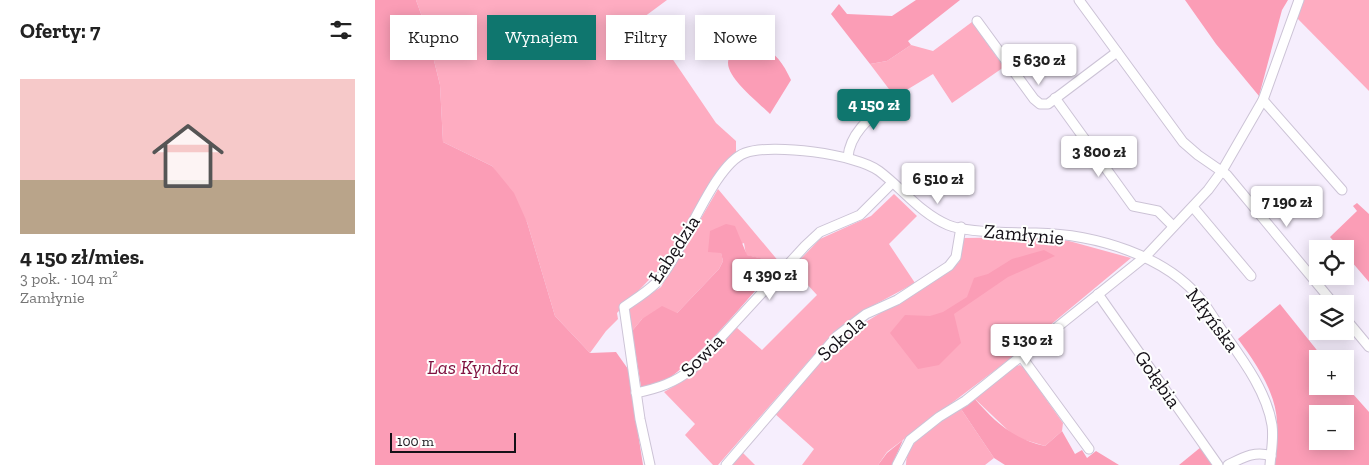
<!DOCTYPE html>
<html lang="pl">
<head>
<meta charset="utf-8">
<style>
  :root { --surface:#fff; --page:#f6f6f6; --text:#222; --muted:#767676; --accent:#0f766e }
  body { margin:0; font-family:"Zilla Slab",serif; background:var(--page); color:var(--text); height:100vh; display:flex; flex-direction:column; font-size:19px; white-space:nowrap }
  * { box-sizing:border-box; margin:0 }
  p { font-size:16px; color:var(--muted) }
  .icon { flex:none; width:28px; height:28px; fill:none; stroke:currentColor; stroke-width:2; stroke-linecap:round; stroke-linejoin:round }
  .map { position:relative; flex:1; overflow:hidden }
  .sheet { display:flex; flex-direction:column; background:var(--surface); width:375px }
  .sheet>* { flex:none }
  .top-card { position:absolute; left:15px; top:15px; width:475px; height:45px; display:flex; gap:10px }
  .tools { position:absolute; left:934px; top:240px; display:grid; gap:10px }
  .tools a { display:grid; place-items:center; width:45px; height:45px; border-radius:0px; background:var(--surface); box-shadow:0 2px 12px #0003; font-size:25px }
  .scale { position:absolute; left:15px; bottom:12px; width:126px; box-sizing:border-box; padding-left:5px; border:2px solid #151118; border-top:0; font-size:14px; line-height:18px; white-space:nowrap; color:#151118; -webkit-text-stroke:4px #fefffe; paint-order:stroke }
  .price { position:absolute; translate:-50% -42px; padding:0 11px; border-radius:5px; background:#fff; color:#222; font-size:16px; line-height:32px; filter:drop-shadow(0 1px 2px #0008) }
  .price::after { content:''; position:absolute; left:50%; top:30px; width:15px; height:11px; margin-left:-8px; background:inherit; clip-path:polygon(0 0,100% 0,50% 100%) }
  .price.on { background:var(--accent); color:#fff }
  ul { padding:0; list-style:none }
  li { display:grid; align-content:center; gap:10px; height:265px; padding:0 20px }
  li span { display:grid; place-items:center; height:155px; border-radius:0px; color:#555 }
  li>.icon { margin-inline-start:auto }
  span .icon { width:90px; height:90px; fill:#fffc; stroke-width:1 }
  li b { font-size:21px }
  h2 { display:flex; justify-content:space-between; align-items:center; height:60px; padding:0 20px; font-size:21px }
  .chip { padding:0 18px; border-radius:0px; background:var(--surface); box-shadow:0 2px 12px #0003; font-size:18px; line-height:45px }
  .chip.on { background:var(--accent); color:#fff }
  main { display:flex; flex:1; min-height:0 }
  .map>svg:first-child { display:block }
  .green { fill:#feacc1 }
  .forest { fill:#fb9db6; fill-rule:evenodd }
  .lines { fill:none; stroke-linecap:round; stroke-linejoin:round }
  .street-casing { stroke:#ccc3d6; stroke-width:11 }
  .street { stroke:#fff; stroke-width:9 }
  .labels { text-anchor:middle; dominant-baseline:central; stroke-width:4; stroke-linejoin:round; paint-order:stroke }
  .street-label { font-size:20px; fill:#151118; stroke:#fefffe }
  .park-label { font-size:20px; font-style:italic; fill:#7f113f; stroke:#fefffe }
</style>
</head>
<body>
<main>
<section class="sheet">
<h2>Oferty: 7<svg class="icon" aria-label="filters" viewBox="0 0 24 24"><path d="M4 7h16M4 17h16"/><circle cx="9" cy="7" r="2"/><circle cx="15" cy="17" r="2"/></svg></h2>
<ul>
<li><span style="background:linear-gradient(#f6c9c9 65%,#b9a48a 0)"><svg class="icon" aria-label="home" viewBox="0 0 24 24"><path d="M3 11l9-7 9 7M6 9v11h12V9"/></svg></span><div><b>4 150 zł/mies.</b><p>3 pok. · 104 m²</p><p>Zamłynie</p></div></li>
</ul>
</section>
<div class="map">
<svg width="994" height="465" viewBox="0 0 994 465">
  <rect width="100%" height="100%" fill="#f6eefd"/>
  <g class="green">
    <polygon points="41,0 292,0 269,17 341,123 361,141 361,155 331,189 295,258 242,313 243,319 231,331 215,353 180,316 152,222 117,166 68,142 65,85 51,28"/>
    <polygon points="926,0 994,0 994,91 921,17"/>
    <polygon points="597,22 629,67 577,103 558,74 520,97 495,64 512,61 536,45 558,51"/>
    <polygon points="343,189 405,263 371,255 369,243 346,252 348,261 344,269 302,313 267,319 257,331 254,308 286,287"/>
    <polygon points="519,194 542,216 514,244 540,283 490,310 458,333 343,465 338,465 310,435 320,424 289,392 313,378 361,327 387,350 442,295 417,268 445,239 496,216"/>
    <polygon points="654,237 694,241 756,258 627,365 512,452 503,465 427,465 439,449 399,413 444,364 481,328 572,272 584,262 589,238"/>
    <polygon points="645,365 649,368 688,423 687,431 670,446 640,437 599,398 638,367"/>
    <path d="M586 409 619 458 610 465H531C531 438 567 421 586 409Z"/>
    <polygon points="367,452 380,465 357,465"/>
  </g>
  <g class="forest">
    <polygon points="0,0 41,0 51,28 65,85 68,142 117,166 139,193 152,222 180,316 215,353 241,352 253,369 268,465 0,465"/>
    <polygon points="541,0 585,0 533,41 536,45 512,61 495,64 456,14 464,4 472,14 517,16"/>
    <polygon points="810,0 913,0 907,10 884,96 841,44"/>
    <path d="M363 41C392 44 404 54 416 80L395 114C383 102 353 79 353 63 353 56 360 47 363 41Z"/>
    <polygon points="982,203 994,214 994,282 970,254 970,249 966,249 955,237 982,211 978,206"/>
    <path d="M351 224 360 226 372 255 405 263C368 303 324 361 279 389L266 387 257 331 267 319 287 306 302 313 344 269 348 261 346 253 333 252 335 231Z"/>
    <polygon points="669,250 680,256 633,277 579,314 586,343 564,365 543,369 515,333 530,315 555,316 568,312 592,297 599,278 613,274 637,259"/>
    <path d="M905 304 949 359H942V386L970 385 994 412V465H900C898 451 903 436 902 422 901 392 880 362 863 339ZM942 414H970V441H942Z"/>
    <path d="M599 398C620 422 638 439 670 446L687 431 700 454 707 450 712 458 721 451 744 465H630L619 458 586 409Z"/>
    <polygon points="528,440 517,465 503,465 512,453"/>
    <polygon points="826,447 838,465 804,465"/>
  </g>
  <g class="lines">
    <g class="street-casing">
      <g id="street">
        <polyline points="704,0 808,142 823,155 852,175 959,304"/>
        <polyline points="602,21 659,99 665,104 673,104 742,52"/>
        <polyline points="680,98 758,206 783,211 798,226"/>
        <polyline points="888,100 967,190"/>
        <path d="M473 157C475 132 497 116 515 101"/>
        <polyline points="818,207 876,276"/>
        <polyline points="723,294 843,465"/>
        <polyline points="970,318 994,347"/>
        <polyline points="646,356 714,449"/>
        <path d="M261 393C284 388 299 383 317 369L430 246 445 232 485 215 517 183"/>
        <path d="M275 465 265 419 249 307C259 300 272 292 281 283 308 255 337 165 370 153 397 143 481 154 504 171 528 189 545 213 573 225 592 233 640 233 661 233 719 234 792 255 828 302 837 314 844 327 853 339 871 364 892 394 897 425 899 439 896 452 895 465"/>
        <polyline points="351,465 462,336 491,314 522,300 574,266 581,257 586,227"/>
        <polyline points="522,465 535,440 564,417 590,401 771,256 833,190 847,171 888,100 924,0"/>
        <path d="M853 465C867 458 880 450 896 456"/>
      </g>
    </g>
    <use href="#street" class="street"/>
  </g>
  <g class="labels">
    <g class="street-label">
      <text transform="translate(649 234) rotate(5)">Zamłynie</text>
      <text transform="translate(299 249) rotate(-57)">Łabędzia</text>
      <text transform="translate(838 320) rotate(53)">Młyńska</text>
      <text transform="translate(466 338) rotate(-42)">Sokola</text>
      <text transform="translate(327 355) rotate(-45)">Sowia</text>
      <text transform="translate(783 379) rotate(55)">Gołębia</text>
    </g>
    <g class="park-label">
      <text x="98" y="367">Las Kyndra</text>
    </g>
  </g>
</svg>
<div class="tools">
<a><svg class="icon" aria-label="locate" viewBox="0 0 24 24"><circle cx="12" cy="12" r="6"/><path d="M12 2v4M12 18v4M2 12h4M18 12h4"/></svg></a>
<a><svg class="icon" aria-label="layers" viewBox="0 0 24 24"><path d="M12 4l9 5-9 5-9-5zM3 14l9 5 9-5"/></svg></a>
<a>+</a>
<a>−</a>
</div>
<div class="scale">100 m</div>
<b class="price" style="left:664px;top:86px">5 630 zł</b>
<b class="price on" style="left:499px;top:131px">4 150 zł</b>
<b class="price" style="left:724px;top:178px">3 800 zł</b>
<b class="price" style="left:563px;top:205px">6 510 zł</b>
<b class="price" style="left:912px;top:228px">7 190 zł</b>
<b class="price" style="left:395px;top:301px">4 390 zł</b>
<b class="price" style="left:652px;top:366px">5 130 zł</b>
<div class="top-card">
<a class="chip">Kupno</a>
<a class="chip on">Wynajem</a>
<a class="chip">Filtry</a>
<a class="chip">Nowe</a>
</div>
</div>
</main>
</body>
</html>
